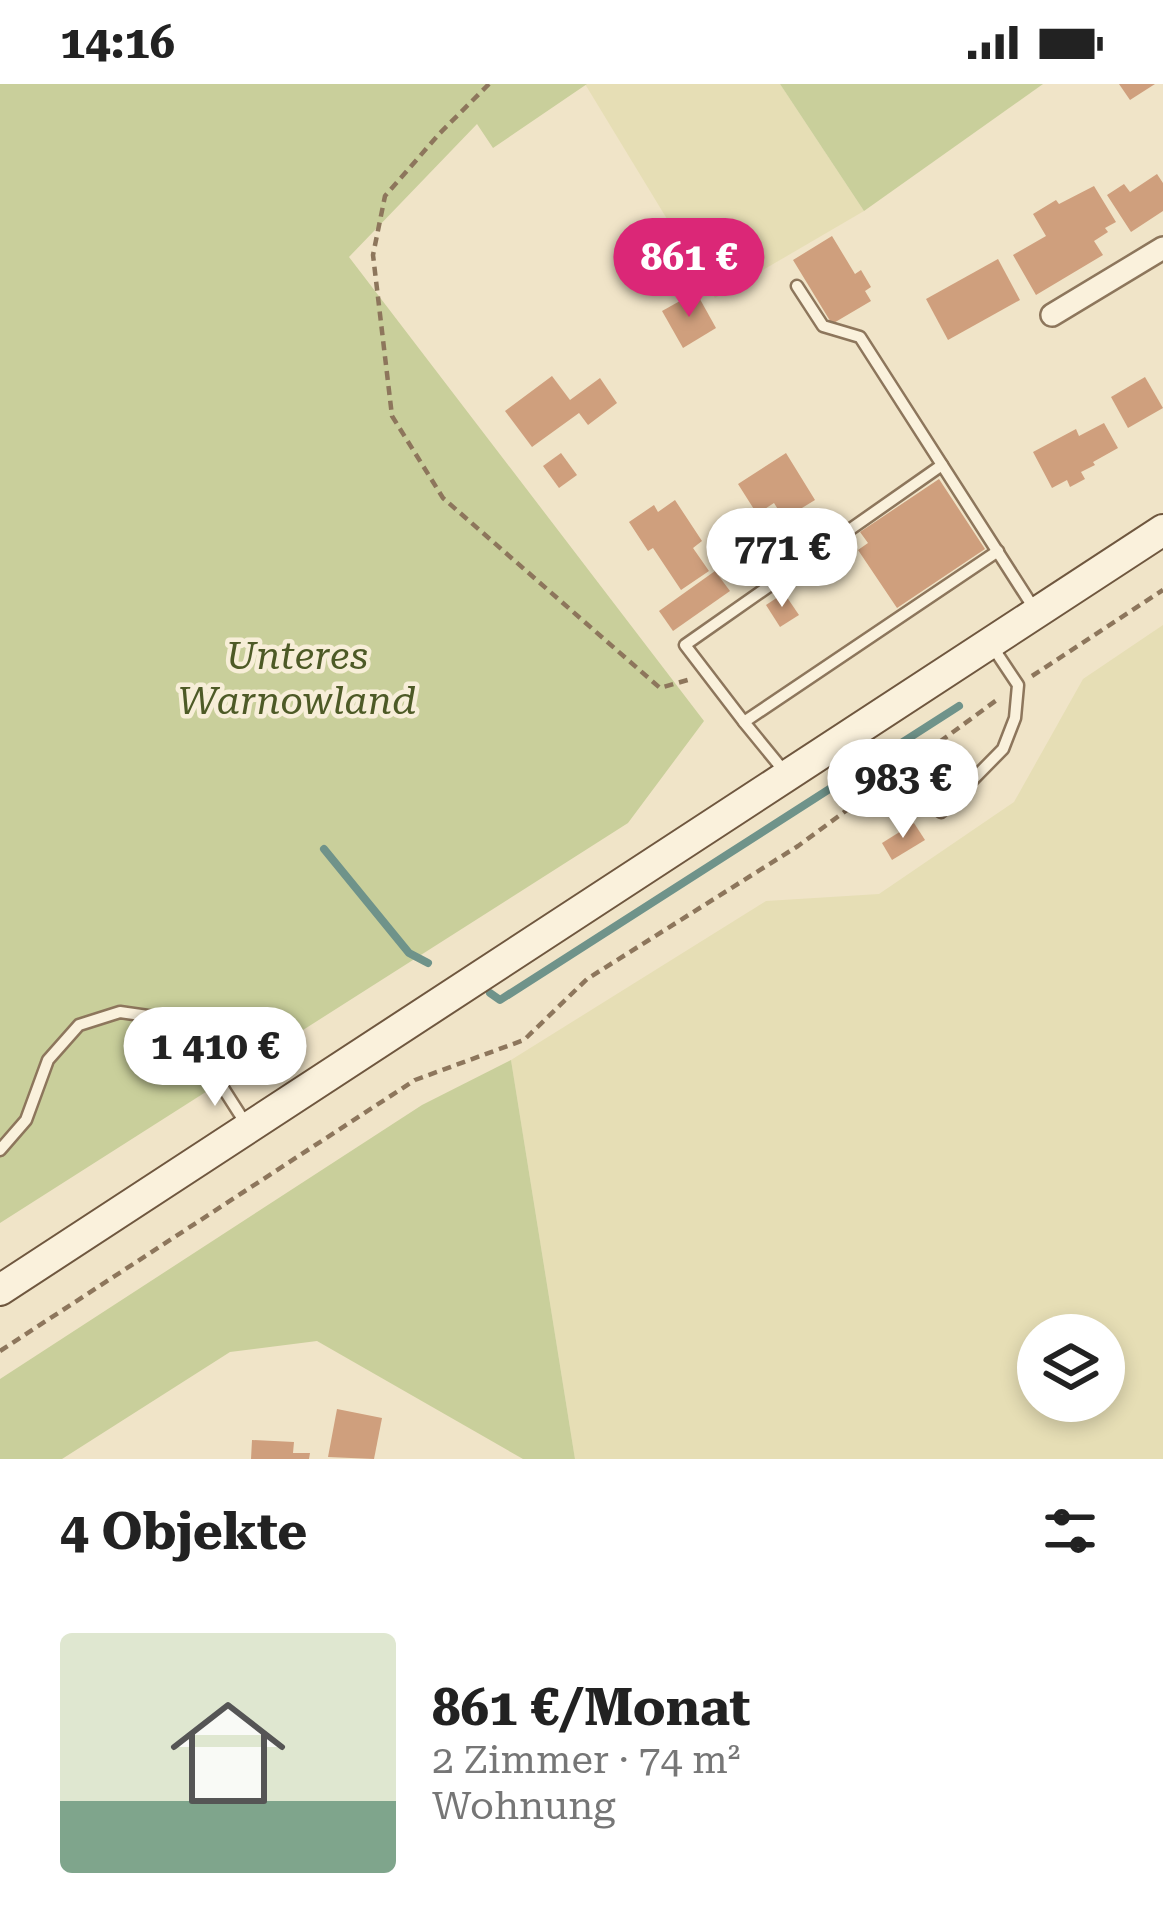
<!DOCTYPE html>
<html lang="de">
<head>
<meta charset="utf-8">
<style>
  :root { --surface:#fff; --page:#f6f6f6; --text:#222; --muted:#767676; --line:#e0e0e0; --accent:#db2777 }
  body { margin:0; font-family:"Roboto Serif",serif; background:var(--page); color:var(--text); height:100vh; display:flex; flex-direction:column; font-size:45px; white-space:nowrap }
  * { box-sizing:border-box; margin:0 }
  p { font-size:39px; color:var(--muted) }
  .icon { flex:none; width:66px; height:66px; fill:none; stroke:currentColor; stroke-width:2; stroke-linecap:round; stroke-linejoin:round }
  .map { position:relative; height:1375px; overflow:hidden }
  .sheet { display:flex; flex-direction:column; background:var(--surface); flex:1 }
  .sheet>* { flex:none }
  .tools { position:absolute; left:1017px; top:1230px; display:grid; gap:24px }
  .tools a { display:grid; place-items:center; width:108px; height:108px; border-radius:50%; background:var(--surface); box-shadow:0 6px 18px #0003; font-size:60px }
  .price { position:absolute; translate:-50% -102px; padding:0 27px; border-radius:42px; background:#fff; color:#222; font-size:39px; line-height:78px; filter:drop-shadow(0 3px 6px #0008) }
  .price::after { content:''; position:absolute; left:50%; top:72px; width:36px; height:27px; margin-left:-18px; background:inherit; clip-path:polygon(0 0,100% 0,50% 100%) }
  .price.active { background:var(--accent); color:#fff }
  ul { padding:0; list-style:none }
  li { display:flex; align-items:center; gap:36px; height:300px; padding:0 60px }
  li+li { border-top:3px solid var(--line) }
  li span { display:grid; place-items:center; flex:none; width:336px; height:240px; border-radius:12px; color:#555 }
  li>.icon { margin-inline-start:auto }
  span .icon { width:144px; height:144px; fill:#fffc; stroke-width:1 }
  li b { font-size:51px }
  h2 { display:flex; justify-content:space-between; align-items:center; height:144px; padding:0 60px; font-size:51px }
  .status { display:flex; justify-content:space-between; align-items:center; height:84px; padding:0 60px; background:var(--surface); direction:ltr }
  .status svg { height:33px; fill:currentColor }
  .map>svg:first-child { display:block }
  .farmland { fill:#e6deb5; fill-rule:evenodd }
  .green { fill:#c9cf9b }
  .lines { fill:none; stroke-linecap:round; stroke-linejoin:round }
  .stream { stroke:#6f938a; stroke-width:8 }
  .building { fill:#cf9f7d }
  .lane-casing { stroke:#8d765c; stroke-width:15 }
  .street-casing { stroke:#8d765c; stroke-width:26 }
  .secondary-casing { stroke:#6f573f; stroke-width:34 }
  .path { stroke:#8d765c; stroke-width:4.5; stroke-dasharray:9 6; stroke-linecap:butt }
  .lane { stroke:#faf1dc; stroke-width:10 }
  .street { stroke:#faf1dc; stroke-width:21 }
  .secondary { stroke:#faf1dc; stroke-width:30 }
  .labels { text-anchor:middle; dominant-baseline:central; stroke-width:9; stroke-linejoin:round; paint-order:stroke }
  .park-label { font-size:39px; font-style:italic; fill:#4d5a26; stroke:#f7eed8 }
</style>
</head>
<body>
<div class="status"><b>14:16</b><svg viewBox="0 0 49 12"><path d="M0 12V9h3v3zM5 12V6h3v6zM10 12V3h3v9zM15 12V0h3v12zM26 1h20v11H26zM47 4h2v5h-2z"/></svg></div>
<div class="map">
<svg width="1163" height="1375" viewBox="0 0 1163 1375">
  <rect width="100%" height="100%" fill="#f0e4c8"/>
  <g class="farmland">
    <polygon points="585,0 780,0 864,127 715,214"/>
    <path d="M1163 541V1375H575L511 976 766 817 879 810 1014 718 1083 595ZM1038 1251H1104V1317H1038Z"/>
  </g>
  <g class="green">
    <polygon points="0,0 587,0 493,64 477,40 349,173 704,637 628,739 0,1139"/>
    <polygon points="780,0 1043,0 864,127"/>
    <polygon points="511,976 575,1375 523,1375 317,1257 230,1268 62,1375 0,1375 0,1295 422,1021"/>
  </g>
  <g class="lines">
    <g class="stream">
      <polyline points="324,765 409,869 428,879"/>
      <polyline points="490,909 500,916 959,622"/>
    </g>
  </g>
  <g class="building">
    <polygon points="1119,0 1155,0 1130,16"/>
    <polygon points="1157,90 1163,99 1163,127 1131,148 1107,111 1124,100 1130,108"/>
    <polygon points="1094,102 1116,138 1105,144 1108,148 1094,157 1103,171 1036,211 1013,171 1046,152 1033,130 1056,116 1059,120"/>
    <polygon points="832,152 855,190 861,186 871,203 865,207 871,217 832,240 793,176"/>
    <polygon points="998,175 1020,216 948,256 926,215"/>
    <polygon points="696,208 716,244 683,264 662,227"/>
    <polygon points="552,292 570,316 600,294 617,319 588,341 579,329 532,363 505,327"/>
    <polygon points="1145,293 1163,324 1128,344 1111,313"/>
    <polygon points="1104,339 1118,364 1093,378 1095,381 1081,388 1085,395 1070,403 1067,396 1052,404 1033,368 1076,345 1079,352"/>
    <polygon points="561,369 577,391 559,404 543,382"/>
    <polygon points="786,369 815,416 784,435 774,419 757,430 738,400"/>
    <polygon points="939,395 985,465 897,524 858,466 868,459 860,448"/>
    <polygon points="675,416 702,457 693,464 709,487 681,506 653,464 648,467 629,438 654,421 658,428"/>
    <polygon points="715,487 730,507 673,547 659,527"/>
    <polygon points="784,509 799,531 780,543 766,521"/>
    <polygon points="914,739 925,756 892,776 882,759"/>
    <polygon points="337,1325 382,1334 374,1375 328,1373"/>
    <polygon points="252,1356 294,1358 293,1369 310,1369 309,1375 251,1375"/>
  </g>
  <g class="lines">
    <g class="lane-casing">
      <g id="lane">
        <polyline points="797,202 823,242 860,253 1035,526"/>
        <polyline points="744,638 685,561 942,381"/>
        <polyline points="784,687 744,638 998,467"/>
        <polyline points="941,728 1003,665 1015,634 1018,601 992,562"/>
        <polyline points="0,1066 26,1036 48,976 79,941 120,928 162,934 191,954 246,1040"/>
      </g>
    </g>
    <g class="street-casing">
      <polyline id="street" points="1052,231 1163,164"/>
    </g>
    <g class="secondary-casing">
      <polyline id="secondary" points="0,1206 1163,446"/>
    </g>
    <g class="path">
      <polyline points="489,0 440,49 385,112 373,171 392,332 443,414 660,604 691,595"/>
      <polyline points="1032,592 1163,506"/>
      <polyline points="0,1267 415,996 524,956 587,895 798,762 998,615"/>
    </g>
    <use href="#lane" class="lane"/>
    <use href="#street" class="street"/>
    <use href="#secondary" class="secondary"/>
  </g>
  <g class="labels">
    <g class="park-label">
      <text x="297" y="572">Unteres<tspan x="297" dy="45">Warnowland</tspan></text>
    </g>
  </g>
</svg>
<div class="tools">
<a><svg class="icon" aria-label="layers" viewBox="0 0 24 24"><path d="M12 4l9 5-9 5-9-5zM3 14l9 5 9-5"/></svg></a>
</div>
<b class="price active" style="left:689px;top:236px">861 €</b>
<b class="price" style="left:782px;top:526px">771 €</b>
<b class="price" style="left:903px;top:757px">983 €</b>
<b class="price" style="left:215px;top:1025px">1 410 €</b>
</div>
<section class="sheet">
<h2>4 Objekte<svg class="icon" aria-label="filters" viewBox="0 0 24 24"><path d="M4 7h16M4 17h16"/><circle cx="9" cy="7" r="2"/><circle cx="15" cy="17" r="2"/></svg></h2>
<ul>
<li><span style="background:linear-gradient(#dfe7d0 70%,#7fa58c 0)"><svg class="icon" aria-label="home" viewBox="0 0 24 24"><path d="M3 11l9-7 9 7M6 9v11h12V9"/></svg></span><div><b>861 €/Monat</b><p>2 Zimmer · 74 m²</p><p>Wohnung</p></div></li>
</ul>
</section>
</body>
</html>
